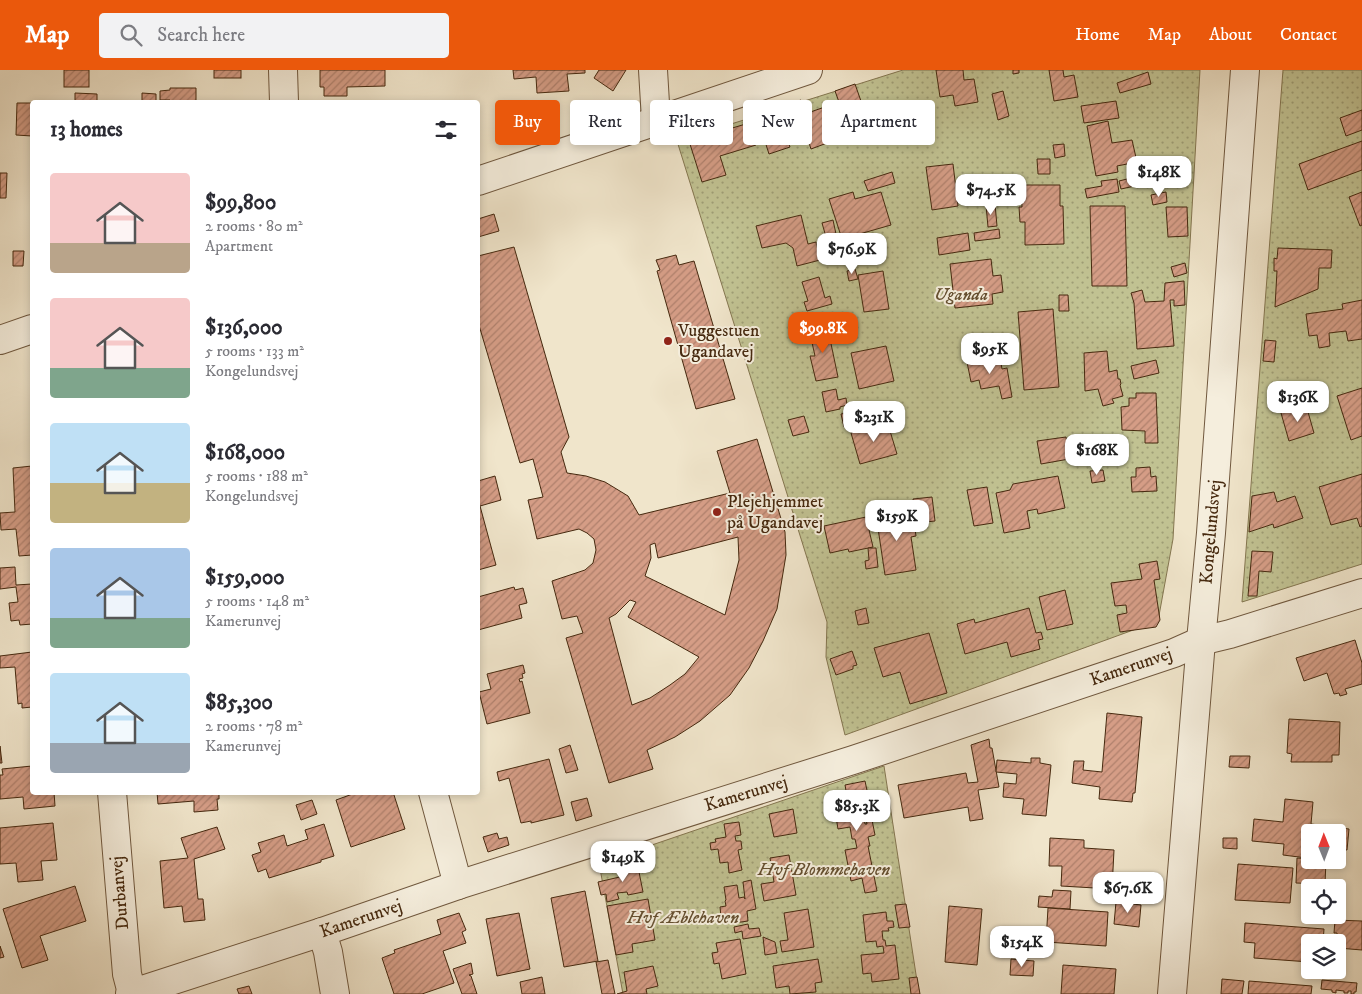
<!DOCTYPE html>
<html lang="en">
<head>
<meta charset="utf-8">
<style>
  :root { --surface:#fff; --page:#f2f2f3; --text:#2b2b33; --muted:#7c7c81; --accent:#ea580c }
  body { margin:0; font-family:"IM FELL DW Pica",serif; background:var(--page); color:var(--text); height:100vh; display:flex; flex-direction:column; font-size:19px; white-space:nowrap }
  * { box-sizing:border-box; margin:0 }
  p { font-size:16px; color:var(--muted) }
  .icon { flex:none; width:28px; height:28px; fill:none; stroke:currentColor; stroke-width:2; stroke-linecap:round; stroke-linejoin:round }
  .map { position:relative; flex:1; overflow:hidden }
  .side { position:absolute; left:30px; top:30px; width:450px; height:695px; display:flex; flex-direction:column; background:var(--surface); border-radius:5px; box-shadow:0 2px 8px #0003 }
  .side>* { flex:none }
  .top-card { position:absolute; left:495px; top:30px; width:475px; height:45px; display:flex; gap:10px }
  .needle { width:32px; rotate:359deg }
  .controls { position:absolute; left:1301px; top:754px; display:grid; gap:10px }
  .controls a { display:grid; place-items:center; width:45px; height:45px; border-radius:5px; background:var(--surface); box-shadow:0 2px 8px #0003; font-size:25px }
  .price { position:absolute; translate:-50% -42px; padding:0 11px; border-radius:10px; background:#fff; color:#222; font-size:16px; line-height:32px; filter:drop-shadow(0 1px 2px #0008) }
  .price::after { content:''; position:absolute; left:50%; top:30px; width:15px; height:11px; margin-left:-8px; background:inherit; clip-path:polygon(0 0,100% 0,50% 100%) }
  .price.selected { background:var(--accent); color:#fff }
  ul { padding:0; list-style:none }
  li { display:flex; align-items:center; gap:15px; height:125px; padding:0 20px }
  li span { display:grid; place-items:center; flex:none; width:140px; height:100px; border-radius:5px; color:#555 }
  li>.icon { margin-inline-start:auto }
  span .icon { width:60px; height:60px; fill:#fffc; stroke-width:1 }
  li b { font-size:21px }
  h2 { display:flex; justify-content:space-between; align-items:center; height:60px; padding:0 20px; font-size:21px }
  .chip { padding:0 18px; border-radius:5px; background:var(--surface); box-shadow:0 2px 8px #0003; font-size:18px; line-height:45px }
  .chip.selected { background:var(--accent); color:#fff }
  header { display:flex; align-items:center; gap:30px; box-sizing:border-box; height:70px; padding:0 25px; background:var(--accent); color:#fff }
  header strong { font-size:24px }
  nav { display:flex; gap:28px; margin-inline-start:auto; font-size:18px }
  .search { width:350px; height:45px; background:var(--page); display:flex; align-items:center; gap:12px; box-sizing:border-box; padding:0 18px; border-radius:5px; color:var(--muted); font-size:19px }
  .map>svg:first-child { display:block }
  .garden { fill:url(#garden-dots); stroke:#847650 }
  .building { fill:url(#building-hatch); stroke:#46290f; fill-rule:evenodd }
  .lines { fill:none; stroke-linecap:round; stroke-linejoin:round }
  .minor-casing { stroke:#70583e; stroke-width:30 }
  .minor { stroke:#f5eedd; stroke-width:28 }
  .poi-dot { fill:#8f2418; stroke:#f5eedd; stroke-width:2 }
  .labels { text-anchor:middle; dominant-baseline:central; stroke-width:4; stroke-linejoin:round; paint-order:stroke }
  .park-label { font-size:18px; font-style:italic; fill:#654f30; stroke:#f5eedd }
  .poi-label { font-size:18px; fill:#46290f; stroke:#f5eedd; text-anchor:start }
  .street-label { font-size:18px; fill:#46290f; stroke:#f5eedd }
</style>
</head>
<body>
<header>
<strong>Map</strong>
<div class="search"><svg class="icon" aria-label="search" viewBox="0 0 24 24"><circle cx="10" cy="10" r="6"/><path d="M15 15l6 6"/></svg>Search here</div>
<nav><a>Home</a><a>Map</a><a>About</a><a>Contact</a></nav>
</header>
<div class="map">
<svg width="1362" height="924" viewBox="0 0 1362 924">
  <defs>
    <pattern id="garden-dots" width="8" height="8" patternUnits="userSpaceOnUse" patternTransform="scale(1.25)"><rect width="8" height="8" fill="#c1c292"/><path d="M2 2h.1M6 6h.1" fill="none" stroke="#9f9e76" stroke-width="1.8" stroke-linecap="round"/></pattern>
    <pattern id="building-hatch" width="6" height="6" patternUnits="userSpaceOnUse" patternTransform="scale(1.25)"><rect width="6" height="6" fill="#d59d86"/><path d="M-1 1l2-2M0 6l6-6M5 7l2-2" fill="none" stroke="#af806c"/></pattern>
  </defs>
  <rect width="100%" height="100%" fill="#f0e5cb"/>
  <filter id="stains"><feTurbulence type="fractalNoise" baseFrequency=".004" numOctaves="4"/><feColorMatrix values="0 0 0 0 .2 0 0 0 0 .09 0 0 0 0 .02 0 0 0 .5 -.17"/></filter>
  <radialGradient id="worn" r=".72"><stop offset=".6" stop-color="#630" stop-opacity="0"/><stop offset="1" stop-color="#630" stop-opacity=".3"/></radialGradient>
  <g class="garden">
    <polygon points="903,0 1200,0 1173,469 1158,551 845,665 826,587 827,552 677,71"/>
    <polygon points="1283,0 1362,0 1362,494 1242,532"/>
    <polygon points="884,696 919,924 623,924 599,793"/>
  </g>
  <g class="building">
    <rect x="64" y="0" width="25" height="17"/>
    <rect x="214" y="0" width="27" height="8"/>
    <polygon points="320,0 385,0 385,16 347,17 347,26 324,26 324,17 320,17"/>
    <polygon points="513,0 585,0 585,3 567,4 569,21 537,23 536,7 514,9"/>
    <polygon points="599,0 626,0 613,21 594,8"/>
    <polygon points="936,0 963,0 964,10 974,9 978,32 955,36 953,25 940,27"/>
    <polygon points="1013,0 1019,0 1019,3 1013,4"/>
    <polygon points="1049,0 1063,0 1064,7 1074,5 1078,27 1054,31"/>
    <polygon points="1148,2 1151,14 1120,23 1117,13"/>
    <polygon points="855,14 870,57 811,79 808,70 804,72 798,53 801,53 799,46 839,32 835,21"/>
    <polygon points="170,18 196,18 196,31 170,32 170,30 160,30 160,21 170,20"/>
    <polygon points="1003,21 1009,46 998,50 992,24"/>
    <polygon points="75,23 97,24 97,32 75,32"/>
    <polygon points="142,23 156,24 156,31 142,32"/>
    <polygon points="801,30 805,40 792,44 788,34"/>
    <polygon points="1116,31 1119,48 1084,53 1081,36"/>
    <polygon points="17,33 32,33 32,66 16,65"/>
    <polygon points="1362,40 1362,60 1346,66 1340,48"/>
    <polygon points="1108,51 1112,73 1132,70 1137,92 1117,96 1118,102 1096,106 1087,56"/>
    <polygon points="749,53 756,75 720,86 726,105 702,112 689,71"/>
    <polygon points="783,58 784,60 789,58 793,70 788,72 790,77 769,84 763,65"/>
    <polygon points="1362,71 1362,100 1308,120 1299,94"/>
    <polygon points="1064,74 1065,86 1055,88 1053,75"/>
    <polygon points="1037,89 1050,89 1050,104 1038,104"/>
    <polygon points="1187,90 1190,104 1121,119 1119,111 1143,105 1142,101"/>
    <polygon points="953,94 958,136 932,140 926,97"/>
    <polygon points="892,102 895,113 868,121 864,111"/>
    <polygon points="0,103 7,103 6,128 0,128"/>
    <polygon points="1117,109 1119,122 1087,128 1085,119 1102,116 1101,111"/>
    <polygon points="1021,115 1060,115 1060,136 1063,136 1064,174 1025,175 1025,152 1020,152 1019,137 1022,137"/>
    <polygon points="853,122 855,129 881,122 891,155 842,169 829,129"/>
    <polygon points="1166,122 1167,132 1153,135 1151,125"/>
    <polygon points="1362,122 1362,155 1360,156 1349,127"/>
    <polygon points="995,134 997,156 988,157 986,135"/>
    <polygon points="1090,136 1125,136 1127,216 1092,216"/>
    <polygon points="1166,137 1187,137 1188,166 1168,167"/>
    <polygon points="494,144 499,161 478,167 478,149"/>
    <polygon points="801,145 808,174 816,172 820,190 797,196 793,178 786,173 762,178 756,156"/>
    <polygon points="833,150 836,164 826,167 822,153"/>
    <polygon points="999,159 1000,168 975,171 974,163"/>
    <polygon points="968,163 970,180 939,185 937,168"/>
    <path d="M514 177 569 367 561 382 567 403 586 406 605 412 628 426 639 445 730 423 717 381 757 369 785 462 786 485 777 539 763 571 749 598 730 625 700 651 675 667 647 680 653 699 609 713 566 568 583 563 577 546 562 549 552 511 585 500 593 493 596 480 594 469 587 463 579 459 537 469 528 430 543 427 533 389 520 393 478 252V186ZM738 467 739 490 725 545 645 506 651 488 650 475 655 473 658 488ZM630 530 636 532 628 547 699 587 685 604 670 615 650 628 632 635 609 548 616 544Z"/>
    <polygon points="1278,178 1332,180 1331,198 1319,198 1318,219 1275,237 1277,201 1274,201 1274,188 1277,189"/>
    <polygon points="13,181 24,181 23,196 13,196"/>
    <polygon points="676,185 679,195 694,191 735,329 696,339 657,201 660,200 656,190"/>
    <polygon points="991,189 993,206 1001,205 1003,222 992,224 993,234 955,238 950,194"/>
    <polygon points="1185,193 1187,203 1174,207 1171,197"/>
    <polygon points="855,199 858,209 849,211 847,201"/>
    <polygon points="883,201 889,239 864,242 858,205"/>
    <polygon points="819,207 825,228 830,226 832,234 807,241 804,232 808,231 802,212"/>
    <polygon points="1184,211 1185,235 1174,236 1174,230 1170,230 1174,276 1137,279 1134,233 1131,223 1142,220 1145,232 1164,231 1165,213"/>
    <polygon points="1059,225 1068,225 1069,241 1059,241"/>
    <polygon points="1362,230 1362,269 1348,271 1346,261 1329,263 1330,276 1319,278 1317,265 1309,266 1306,244 1343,239 1342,234"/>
    <polygon points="1053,239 1059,317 1024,320 1018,242"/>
    <polygon points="828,255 829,260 832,259 834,268 830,269 838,307 816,311 810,286 815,286 809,259"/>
    <polygon points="1265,270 1276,271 1274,292 1263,291"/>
    <polygon points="886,276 894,311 859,319 851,283"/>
    <polygon points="1107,281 1109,302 1117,300 1118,309 1120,309 1121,314 1120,315 1123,326 1112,329 1114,333 1103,336 1098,319 1085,321 1084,283"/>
    <polygon points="996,286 998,294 1001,293 1002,299 1007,298 1012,327 1002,329 999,316 981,319 979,310 971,312 967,292"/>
    <polygon points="1156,290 1159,303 1134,309 1131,296"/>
    <polygon points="1362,318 1362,366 1351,370 1337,326"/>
    <polygon points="836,319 838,330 846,328 847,335 840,337 840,339 826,342 822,322"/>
    <polygon points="1136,323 1156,323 1158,373 1145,373 1145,361 1122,360 1121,337 1129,336 1129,328 1136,328"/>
    <polygon points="1306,335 1314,363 1289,371 1281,343"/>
    <polygon points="852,342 855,355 844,357 841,344"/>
    <polygon points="804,346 809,362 793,366 788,350"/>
    <polygon points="887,351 897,384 860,394 851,363"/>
    <polygon points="1066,367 1069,389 1041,394 1037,371"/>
    <polygon points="1086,377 1106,377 1106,388 1087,389"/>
    <polygon points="32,396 32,485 19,486 16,459 1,460 0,443 15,442 13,398"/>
    <polygon points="1150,397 1151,407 1156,406 1157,421 1132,422 1131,407 1136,407 1136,398"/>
    <polygon points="1103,400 1105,411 1092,413 1090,401"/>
    <polygon points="1362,404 1362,456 1360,457 1357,448 1331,455 1319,417"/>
    <polygon points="495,406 501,430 480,436 496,495 478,500 478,411"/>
    <polygon points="1058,406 1065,438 1038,444 1037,439 1027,441 1030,458 1004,463 996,423 1010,420 1013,414"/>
    <polygon points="987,417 993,453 974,456 967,420"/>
    <polygon points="1274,422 1277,432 1295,426 1303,448 1274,458 1273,454 1249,462 1252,426"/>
    <polygon points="932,427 935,451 916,453 913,429"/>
    <polygon points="909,441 911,452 914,452 916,466 911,467 916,500 885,505 876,445"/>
    <polygon points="866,447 873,477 849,482 848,479 830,483 824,456"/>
    <polygon points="868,478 876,478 878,497 866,499 865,491 869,490"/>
    <polygon points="1252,481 1273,482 1271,502 1259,501 1257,526 1248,526"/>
    <polygon points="1157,491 1160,509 1154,510 1160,550 1156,557 1120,562 1117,545 1127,543 1126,535 1115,536 1111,513 1142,509 1139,494"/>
    <polygon points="15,497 16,515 32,514 32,554 20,555 19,550 11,551 9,533 18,532 16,517 0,519 0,498"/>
    <polygon points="514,517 515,520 523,518 527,533 519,535 522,548 478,560 478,527"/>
    <polygon points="1065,520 1073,554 1047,560 1039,527"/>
    <polygon points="866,538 869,553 858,555 855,541"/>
    <polygon points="1029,538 1036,563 1041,562 1043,569 1038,570 1040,579 1011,587 1007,572 965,584 957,554 974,549 975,553"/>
    <polygon points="929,563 947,623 910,634 900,602 883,607 874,578"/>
    <polygon points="1355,570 1362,593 1362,614 1345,619 1347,624 1340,626 1339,623 1334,624 1327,603 1304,611 1296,588"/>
    <polygon points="852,581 857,595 853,596 853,599 836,605 830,589"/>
    <polygon points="32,582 32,637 22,638 22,633 18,634 15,597 0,598 0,586"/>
    <polygon points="523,595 525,603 522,604 523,608 519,609 520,612 522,611 530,643 487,654 479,622 491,619 487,604"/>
    <polygon points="1107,643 1142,647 1135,723 1133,723 1132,732 1099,729 1100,717 1072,713 1074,691 1084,691 1083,700 1102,702"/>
    <polygon points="1289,649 1340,652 1339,685 1332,685 1332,692 1291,692 1292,684 1287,683"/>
    <polygon points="989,669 990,678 992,678 999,717 978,720 983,749 970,751 968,737 904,748 898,715 966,703 968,713 978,712 971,675"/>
    <polygon points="570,675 578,700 566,703 559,679"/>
    <polygon points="0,676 2,693 0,693"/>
    <polygon points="1230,686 1250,686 1249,698 1229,697"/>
    <polygon points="1031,688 1040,688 1040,693 1051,695 1046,746 1022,744 1024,729 1003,727 1004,713 1016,714 1017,704 996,702 997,690 1031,693"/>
    <polygon points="549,689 564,745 531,753 531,751 521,753 509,708 499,711 497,702"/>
    <polygon points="32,696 32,722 54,722 55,736 24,739 23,727 0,729 0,705 3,705 2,699"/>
    <polygon points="865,711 871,739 863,741 865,754 867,754 865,746 871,745 875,765 868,767 870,776 868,776 877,821 865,823 862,808 851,811 845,780 857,778 855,769 852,769 850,757 838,759 833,729 847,726 845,715"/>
    <polygon points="157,722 219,722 219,729 217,729 218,740 194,742 194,731 158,734"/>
    <polygon points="358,722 393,722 405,759 351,777 336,730"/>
    <polygon points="587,728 592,746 576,751 571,732"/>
    <polygon points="1285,729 1313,732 1311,754 1349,759 1347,780 1338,779 1338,762 1310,762 1310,776 1308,776 1307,788 1283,785 1284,774 1252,771 1254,749 1283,752"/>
    <polygon points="312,730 317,744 301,750 296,735"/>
    <polygon points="793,739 797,763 774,767 769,744"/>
    <polygon points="739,752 741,765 735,766 736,771 741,771 742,779 738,780 742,800 729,803 728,792 720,793 718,779 711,780 710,773 716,772 715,769 726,767 724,754"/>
    <polygon points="53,753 57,790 41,791 43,810 18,812 16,793 0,794 0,758"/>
    <polygon points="324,754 334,786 321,790 321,792 269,808 266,799 258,802 252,785 261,782 258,773 284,765 287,776 308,769 305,760"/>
    <polygon points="217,757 225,779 194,789 198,829 203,829 205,850 184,852 182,836 164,838 160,791 188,788 181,768"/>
    <polygon points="497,763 499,769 507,767 509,775 488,782 483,767"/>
    <polygon points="1050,768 1084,770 1084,778 1114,780 1112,819 1061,816 1062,796 1049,796"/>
    <polygon points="1223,768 1237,768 1237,779 1223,778"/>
    <polygon points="789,785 796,825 764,831 761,814 774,812 770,788"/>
    <polygon points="1297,788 1326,790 1325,814 1296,813"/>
    <polygon points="637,792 643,822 628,825 627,822 617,823 619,829 607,832 606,824 601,825 598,812 624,806 622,795"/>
    <polygon points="1238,794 1293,798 1290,833 1235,830"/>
    <polygon points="751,810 756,839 747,841 748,851 734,853 732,846 721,847 720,837 726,836 725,831 726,830 724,817 737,815 739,828 744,827 745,829 743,812"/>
    <polygon points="75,816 86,851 40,866 48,890 22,898 3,839"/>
    <polygon points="1053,820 1071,821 1070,839 1038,837 1039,826 1052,827"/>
    <polygon points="585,821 598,891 564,897 551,828"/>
    <polygon points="648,829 655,870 632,874 633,882 616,885 607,836"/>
    <polygon points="1116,832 1141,835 1139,857 1114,854"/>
    <polygon points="906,834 910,857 899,858 895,835"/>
    <polygon points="949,836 982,839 977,895 945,892"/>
    <polygon points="1048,838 1108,842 1106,876 1046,872"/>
    <polygon points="808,839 814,877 782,882 780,871 788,870 784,843"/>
    <polygon points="886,842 887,851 893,851 894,857 888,858 889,861 882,861 883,870 885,870 886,876 895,875 899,909 872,912 871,903 863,904 861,885 884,883 883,876 877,877 876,871 866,872 863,845"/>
    <polygon points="459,843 466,860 462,862 466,873 443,881 454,913 422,924 394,924 382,888 395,883 394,880 441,864 437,850"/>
    <polygon points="519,843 530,899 497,906 486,849"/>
    <polygon points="1335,850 1362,851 1362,880 1338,878 1337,863 1334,863"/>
    <polygon points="1245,853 1324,859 1323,872 1310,872 1310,892 1254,888 1255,873 1244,872"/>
    <polygon points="748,854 749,859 759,858 761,866 743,869 742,861 735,863 734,857"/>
    <polygon points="763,867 775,872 777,883 765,885"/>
    <polygon points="740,869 746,904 722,909 719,893 714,894 712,883 718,882 716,873"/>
    <polygon points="0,876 4,887 0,888"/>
    <polygon points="818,889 822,912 815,913 816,922 790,924 789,916 776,918 773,896"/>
    <polygon points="1011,889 1034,891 1033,906 1010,905"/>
    <polygon points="608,890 615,924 602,924 596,892"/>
    <polygon points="471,893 473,904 469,905 471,906 477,924 462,924 453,899"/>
    <polygon points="1063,895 1116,899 1114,924 1061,924"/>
    <polygon points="653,896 658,916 646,919 647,924 617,924 627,921 624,902"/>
    <polygon points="542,907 545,924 522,924 520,912"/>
    <polygon points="917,907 920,924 911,924 909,908"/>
    <polygon points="1222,909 1244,911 1242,924 1221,924"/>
    <polygon points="1322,910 1357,913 1356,922 1354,922 1354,924 1351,924 1351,921 1348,921 1348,923 1344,923 1344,921 1336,920 1336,923 1332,922 1332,920 1321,919"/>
    <polygon points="1249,911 1312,916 1311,924 1248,924"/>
    <polygon points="249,916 252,924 239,924 237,919"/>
  </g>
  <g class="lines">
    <g class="minor-casing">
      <g id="minor">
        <polyline points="283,0 284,32"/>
        <polyline points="653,0 656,50"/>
        <polyline points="478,111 808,0"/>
        <polyline points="0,270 32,259"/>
        <polyline points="112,722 127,904 132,923"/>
        <polyline points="433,722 458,815"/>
        <polyline points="322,862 328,882 335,924"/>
        <polyline points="130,924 322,862 458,815 853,690 1174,583 1201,571 1230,564 1362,523"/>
        <polyline points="1172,924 1201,571 1211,463 1245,0"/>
      </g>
    </g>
    <use href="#minor" class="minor"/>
  </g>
  <g class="poi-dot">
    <circle cx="668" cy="271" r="5"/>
    <circle cx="717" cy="442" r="5"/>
  </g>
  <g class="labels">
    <g class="park-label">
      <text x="961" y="225">Uganda</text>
      <text x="824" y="800">Hvf Blommehaven</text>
      <text x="683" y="848">Hvf Æblehaven</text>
    </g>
    <g class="poi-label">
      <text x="678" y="261">Vuggestuen<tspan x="678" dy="21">Ugandavej</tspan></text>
      <text x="727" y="432">Plejehjemmet<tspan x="727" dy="21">på Ugandavej</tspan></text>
    </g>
    <g class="street-label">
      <text transform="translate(1211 462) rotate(-85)">Kongelundsvej</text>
      <text transform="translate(1131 597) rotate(-19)">Kamerunvej</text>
      <text transform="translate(746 724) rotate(-17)">Kamerunvej</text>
      <text transform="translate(120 823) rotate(-95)">Durbanvej</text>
      <text transform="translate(361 849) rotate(-19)">Kamerunvej</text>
    </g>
  </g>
  <rect width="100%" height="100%" filter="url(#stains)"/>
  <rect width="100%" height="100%" fill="url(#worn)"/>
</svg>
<div class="controls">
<a><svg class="needle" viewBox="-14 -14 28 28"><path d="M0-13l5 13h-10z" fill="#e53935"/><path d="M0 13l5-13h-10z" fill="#7c7c81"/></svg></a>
<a><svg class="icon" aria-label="locate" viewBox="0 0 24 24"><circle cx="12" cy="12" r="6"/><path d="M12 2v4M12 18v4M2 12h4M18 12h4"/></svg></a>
<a><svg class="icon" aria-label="layers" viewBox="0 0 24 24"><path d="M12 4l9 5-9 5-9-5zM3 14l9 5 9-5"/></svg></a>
</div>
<b class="price" style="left:1159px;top:128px">$148K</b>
<b class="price" style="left:991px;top:146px">$74.5K</b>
<b class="price" style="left:852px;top:205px">$76.9K</b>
<b class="price selected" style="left:823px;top:284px">$99.8K</b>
<b class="price" style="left:990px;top:305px">$95K</b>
<b class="price" style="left:1298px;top:353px">$136K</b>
<b class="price" style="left:874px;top:373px">$231K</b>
<b class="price" style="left:1097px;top:406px">$168K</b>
<b class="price" style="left:897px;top:472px">$159K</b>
<b class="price" style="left:857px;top:762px">$85.3K</b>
<b class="price" style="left:623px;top:813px">$149K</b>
<b class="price" style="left:1128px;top:844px">$67.6K</b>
<b class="price" style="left:1022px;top:898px">$154K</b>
<div class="top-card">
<a class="chip selected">Buy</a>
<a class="chip">Rent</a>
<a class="chip">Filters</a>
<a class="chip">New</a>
<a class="chip">Apartment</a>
</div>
<section class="side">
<h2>13 homes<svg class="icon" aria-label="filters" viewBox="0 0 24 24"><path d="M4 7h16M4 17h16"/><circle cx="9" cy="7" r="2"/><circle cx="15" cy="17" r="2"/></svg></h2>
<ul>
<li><span style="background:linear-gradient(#f6c9c9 70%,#b9a48a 0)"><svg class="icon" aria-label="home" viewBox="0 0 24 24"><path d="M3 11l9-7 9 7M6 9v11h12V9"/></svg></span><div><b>$99,800</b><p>2 rooms · 80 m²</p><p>Apartment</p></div></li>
<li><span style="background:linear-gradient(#f6c9c9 70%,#7fa58c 0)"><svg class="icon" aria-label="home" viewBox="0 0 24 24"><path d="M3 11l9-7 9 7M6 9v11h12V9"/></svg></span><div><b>$136,000</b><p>5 rooms · 133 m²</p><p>Kongelundsvej</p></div></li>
<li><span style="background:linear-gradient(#bfe0f5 60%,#c2b280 0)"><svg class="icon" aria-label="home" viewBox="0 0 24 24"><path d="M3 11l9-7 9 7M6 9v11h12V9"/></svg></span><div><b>$168,000</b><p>5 rooms · 188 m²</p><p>Kongelundsvej</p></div></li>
<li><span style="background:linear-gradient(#a9c7e8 70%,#7fa58c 0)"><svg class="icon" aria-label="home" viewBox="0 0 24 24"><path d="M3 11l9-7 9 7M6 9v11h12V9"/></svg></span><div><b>$159,000</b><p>5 rooms · 148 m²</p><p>Kamerunvej</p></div></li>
<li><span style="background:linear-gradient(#bfe0f5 70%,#9aa5b1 0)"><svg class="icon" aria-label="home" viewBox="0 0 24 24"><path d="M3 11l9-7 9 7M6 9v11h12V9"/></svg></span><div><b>$85,300</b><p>2 rooms · 78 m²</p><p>Kamerunvej</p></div></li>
</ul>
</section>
</div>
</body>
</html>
